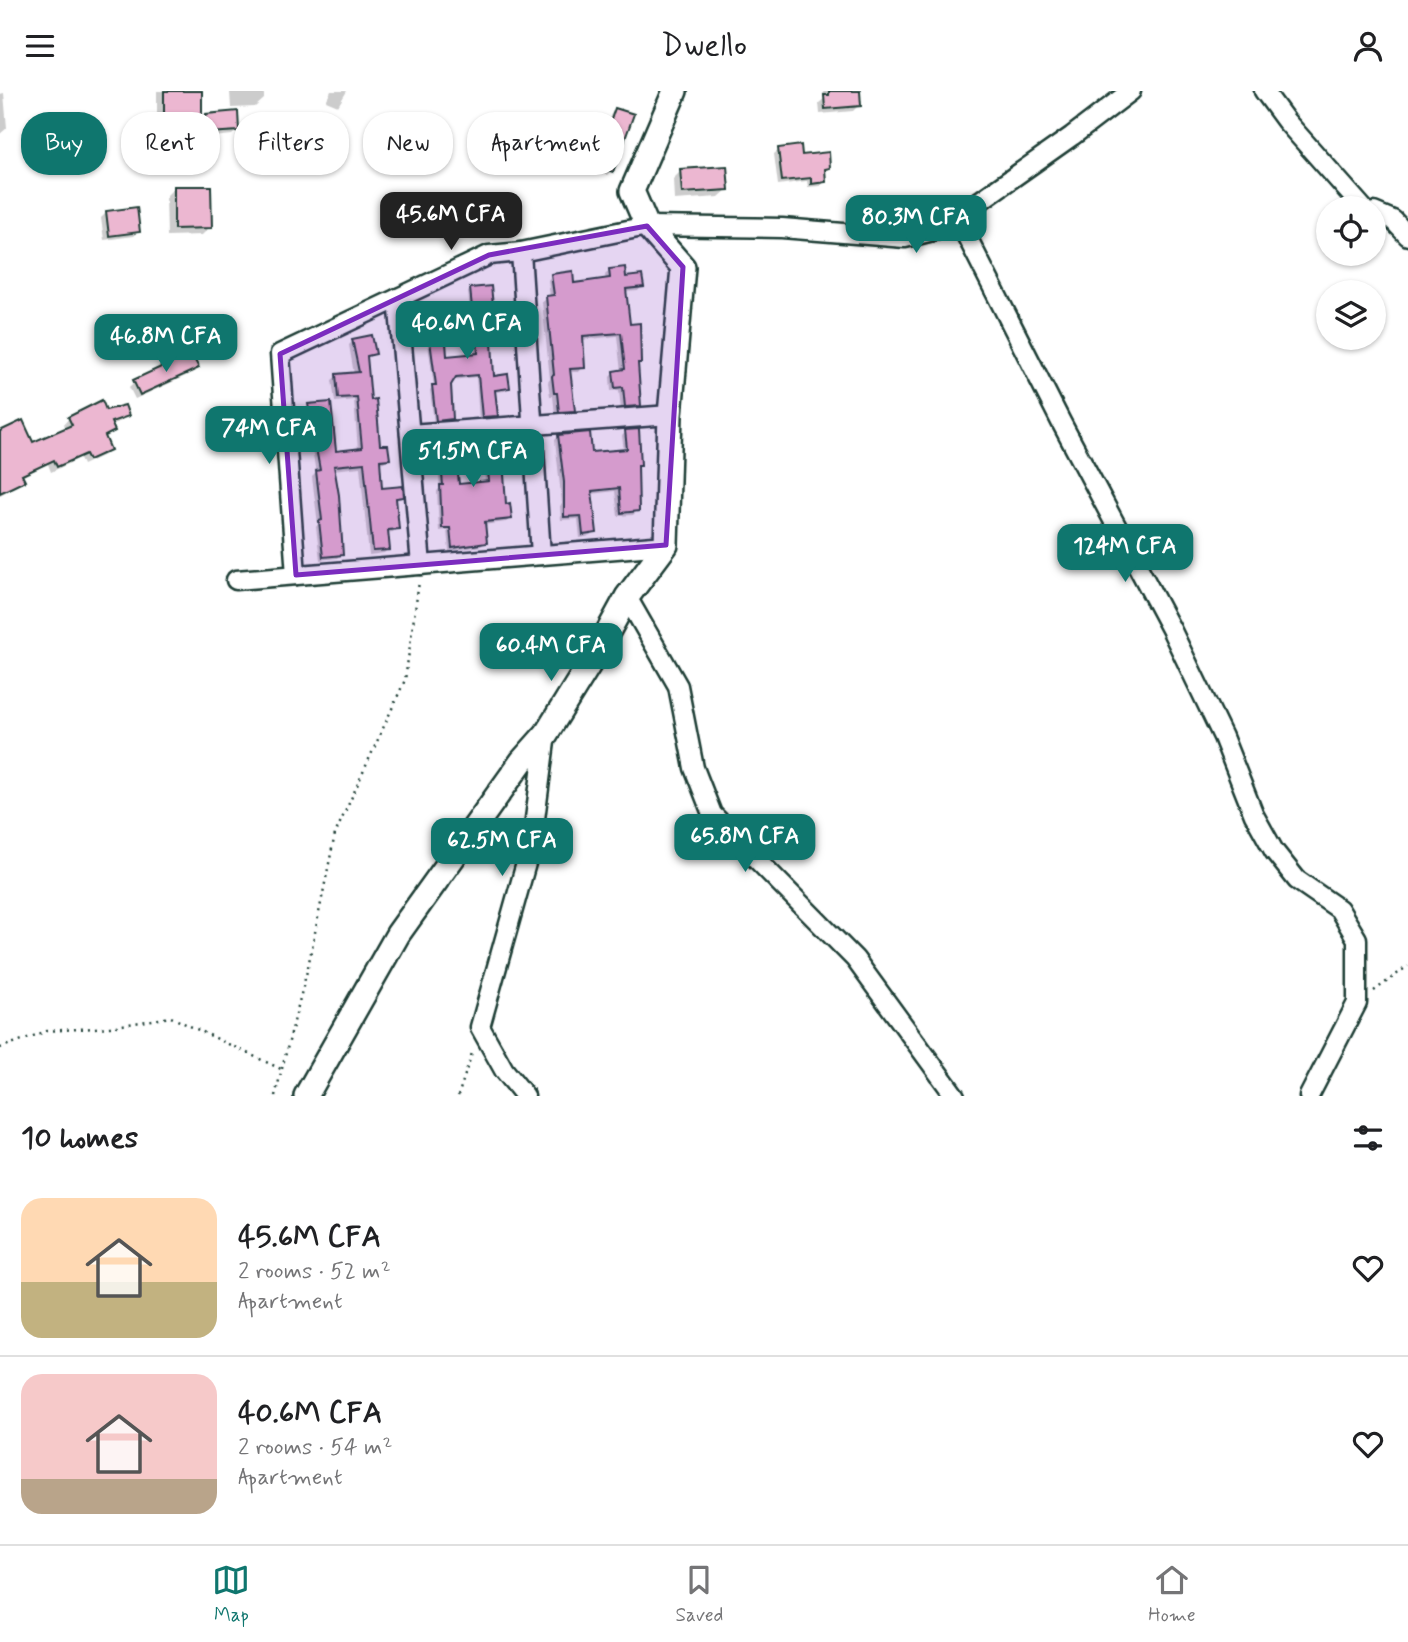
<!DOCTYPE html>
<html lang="en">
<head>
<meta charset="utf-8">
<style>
  :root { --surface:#fff; --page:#f2f2f2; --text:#202124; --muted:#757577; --line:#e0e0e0; --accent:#0f766e }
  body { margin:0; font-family:Mynerve,sans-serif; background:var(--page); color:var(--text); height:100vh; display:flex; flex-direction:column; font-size:26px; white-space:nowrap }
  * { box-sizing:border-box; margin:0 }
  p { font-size:23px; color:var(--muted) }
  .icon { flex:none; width:38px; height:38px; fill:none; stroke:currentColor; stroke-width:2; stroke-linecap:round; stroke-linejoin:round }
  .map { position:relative; height:1005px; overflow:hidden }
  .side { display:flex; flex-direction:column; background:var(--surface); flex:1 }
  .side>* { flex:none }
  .banner { position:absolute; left:21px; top:21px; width:700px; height:63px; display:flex; gap:14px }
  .tools { position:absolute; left:1316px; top:105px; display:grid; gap:14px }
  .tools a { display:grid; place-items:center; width:70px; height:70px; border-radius:50%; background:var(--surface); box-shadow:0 2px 5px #0004; font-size:35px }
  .price { position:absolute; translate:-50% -60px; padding:0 16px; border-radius:14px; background:var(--accent); color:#fff; font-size:23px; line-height:46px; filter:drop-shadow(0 2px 4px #0008) }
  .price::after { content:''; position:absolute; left:50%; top:42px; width:21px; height:16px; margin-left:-10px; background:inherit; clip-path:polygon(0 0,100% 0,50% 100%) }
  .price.selected { background:#222; color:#fff }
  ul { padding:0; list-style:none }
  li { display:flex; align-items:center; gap:21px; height:175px; padding:0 21px }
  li+li { border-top:2px solid var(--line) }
  li span { display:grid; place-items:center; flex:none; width:196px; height:140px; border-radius:21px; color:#555 }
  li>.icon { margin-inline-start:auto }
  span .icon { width:84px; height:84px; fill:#fffc; stroke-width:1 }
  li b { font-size:30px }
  h2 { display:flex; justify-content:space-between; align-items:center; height:84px; padding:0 21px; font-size:30px }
  .tag { padding:0 24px; border-radius:28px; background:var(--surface); box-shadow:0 2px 5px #0004; font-size:24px; line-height:63px }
  .tag.selected { background:var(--accent); color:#fff }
  header { display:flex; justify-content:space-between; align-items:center; height:91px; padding:0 21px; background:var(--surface); font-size:32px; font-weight:600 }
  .tab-bar { display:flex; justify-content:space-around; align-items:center; height:98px; border-top:2px solid var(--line); background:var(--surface); font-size:19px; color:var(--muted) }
  .tab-bar a { display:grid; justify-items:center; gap:4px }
  .tab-bar .selected { color:var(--accent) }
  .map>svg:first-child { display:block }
  .shadow { fill:#0003; fill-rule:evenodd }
  .building { fill:#ecb7d1; stroke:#1f3d34; stroke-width:2; fill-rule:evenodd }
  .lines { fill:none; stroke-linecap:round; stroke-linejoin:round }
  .minor-casing { stroke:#1f3d34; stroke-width:23 }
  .tertiary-casing { stroke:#1f3d34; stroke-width:28 }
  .path { stroke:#1f3d34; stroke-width:2.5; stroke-dasharray:2 5; stroke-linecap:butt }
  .minor { stroke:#fff; stroke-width:18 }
  .tertiary { stroke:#fff; stroke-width:23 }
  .marked { fill:#7b2cbf; fill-opacity:0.2; stroke:#7b2cbf; stroke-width:5; stroke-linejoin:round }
</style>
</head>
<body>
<header><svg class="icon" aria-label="menu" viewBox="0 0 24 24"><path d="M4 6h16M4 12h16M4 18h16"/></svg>Dwello<svg class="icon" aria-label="person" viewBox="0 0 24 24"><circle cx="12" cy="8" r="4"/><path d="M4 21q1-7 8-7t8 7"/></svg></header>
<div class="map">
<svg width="1408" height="1005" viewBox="0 0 1408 1005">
  <rect width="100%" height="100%" fill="#fff"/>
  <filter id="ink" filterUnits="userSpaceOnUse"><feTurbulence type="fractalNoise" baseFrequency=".0143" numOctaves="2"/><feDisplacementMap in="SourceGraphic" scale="14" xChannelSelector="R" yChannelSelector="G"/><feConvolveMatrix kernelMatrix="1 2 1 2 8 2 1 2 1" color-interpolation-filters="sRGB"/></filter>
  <g filter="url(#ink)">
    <g class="shadow">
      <polygon points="157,0 201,0 201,23 193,31 157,31"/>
      <polygon points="223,0 264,0 264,8 255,16 231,17 230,1"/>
      <polygon points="331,0 347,0 338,15 326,10"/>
      <polygon points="823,0 858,0 859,14 853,20 820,23 819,12 824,8"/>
      <polygon points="4,2 7,37 0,43 0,3"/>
      <polygon points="615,19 611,80 607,84 570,72 580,48 585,43 601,50 611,23"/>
      <polygon points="207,25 238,39 232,44 203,47 202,30"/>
      <polygon points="37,40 63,50 57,55 33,57 32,45"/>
      <polygon points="70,46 99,63 94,69 67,72 65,51"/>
      <polygon points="779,59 828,77 824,81 825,91 820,95 808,96 807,90 778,94 774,63"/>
      <polygon points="681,80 728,98 719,106 674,109 673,88"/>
      <polygon points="174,97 210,136 202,144 167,145 166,105"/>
      <polygon points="106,122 139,140 133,145 104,149 101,127"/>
      <polygon points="609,180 642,195 638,200 625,201 629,235 640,271 636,274 639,314 634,318 621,319 619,299 611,300 610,286 614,281 621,281 617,245 582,249 583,276 579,281 569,281 573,319 568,323 555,324 553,305 550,305 548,291 550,288 542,211 550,206 548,189 552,184 573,193 606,189 605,184"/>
      <polygon points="471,198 491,215 488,218 493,287 508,297 505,300 493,301 496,325 493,328 479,329 476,286 453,289 449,294 451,328 448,331 434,332 430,299 434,295 428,254 427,230 430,227 446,267 475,264 473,219 470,219 468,201"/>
      <polygon points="353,250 374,263 365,268 370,311 378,356 388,367 384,371 378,372 381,398 402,405 395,410 397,437 393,441 386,442 388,458 384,462 369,464 360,376 333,379 341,463 337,467 320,469 316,436 318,433 312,386 316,382 305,319 309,315 334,362 358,359 354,309 335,311 332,289 337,285 354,283 349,254"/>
      <polygon points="197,277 192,282 135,308 129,296 134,291"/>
      <polygon points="105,321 127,325 121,330 110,334 113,340 104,347 109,359 104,364 83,374 80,367 51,381 48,373 21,386 23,390 17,395 0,404 0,342 32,353 66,338 64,333 69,327"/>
      <polygon points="626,341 639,373 636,377 637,420 633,424 618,425 615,400 591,403 595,442 591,445 580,447 578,428 561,429 560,415 562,413 555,349 559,345 590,363 624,360 622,345"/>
      <path d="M439 354 504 359 501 363 505 415 510 428 506 431 483 434 485 451 481 455 449 460 447 439 439 440 437 400 440 397 436 358ZM483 365 485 392 457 395 454 368Z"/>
    </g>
    <g class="building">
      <rect x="164" y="0" width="38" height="24"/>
      <polygon points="829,0 860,0 861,15 825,18 824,4 829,4"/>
      <polygon points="615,17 634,23 613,81 574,68 584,41 604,49"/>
      <polygon points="238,20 239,40 208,42 206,23"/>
      <polygon points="63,36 64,51 38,53 37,38"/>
      <polygon points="98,41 101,64 72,68 69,45"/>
      <polygon points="801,54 802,64 829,61 830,77 825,78 826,91 811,93 811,87 782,90 778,57"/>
      <polygon points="727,75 729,99 682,102 680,78"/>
      <polygon points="174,95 211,95 212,137 174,138"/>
      <polygon points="137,116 140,141 109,145 106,120"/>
      <polygon points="625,176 626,186 642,184 644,196 626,198 630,233 640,232 641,272 638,272 641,315 625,316 623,296 615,297 613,280 625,278 621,242 583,245 585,277 570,278 575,320 559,321 557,302 554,302 552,285 554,284 546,205 554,204 551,183 573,180 574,192 610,187 609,178"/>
      <polygon points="491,195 493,215 490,216 494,285 508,283 510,297 495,299 498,325 482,326 478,284 456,286 451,294 453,328 436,330 432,294 436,294 430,250 432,249 430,225 444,223 447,265 478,262 475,217 472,217 470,197"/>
      <polygon points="372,244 376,263 367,265 371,309 376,308 380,354 388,354 390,368 380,369 382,397 403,395 404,406 396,407 399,438 388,439 390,459 373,460 364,372 334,375 339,404 343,464 323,466 319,430 322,429 316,380 320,379 308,313 331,311 336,360 362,357 357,306 338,307 336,283 359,281 352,248"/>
      <polygon points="191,262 199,277 140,304 133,289"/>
      <polygon points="102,309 106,319 125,314 129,325 111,331 115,340 105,345 111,359 89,369 86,363 57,376 54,369 22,384 25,390 0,402 0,340 23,329 33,351 72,334 68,326"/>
      <polygon points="639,338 641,374 638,374 639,420 621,422 619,397 592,400 597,442 583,444 581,425 564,426 564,391 558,344 590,341 592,361 627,358 625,339"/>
      <path d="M505 347 506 360H502L504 383 506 413 510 412 512 428 485 431 487 452 452 457 450 437H442L440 394H443L439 352ZM482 362H486L489 390 459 393 456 365Z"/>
    </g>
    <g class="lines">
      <g class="minor-casing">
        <g id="minor">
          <polyline points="1264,0 1286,30 1363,117"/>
          <polyline points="1374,121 1393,129 1408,145"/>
          <polyline points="957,126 1061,331 1171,538 1223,646 1254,724 1274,760 1297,789 1339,818 1357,848 1357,912 1309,1005"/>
          <polyline points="521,161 541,464"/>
          <polyline points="398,207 421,474"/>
          <polyline points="410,343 670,324"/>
          <polyline points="296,484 280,263 489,164 521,161 647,135 782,137 905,147 933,140 957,126 1072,45 1131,0"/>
          <polyline points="236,489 666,454"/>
          <polyline points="627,506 678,595 694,677 712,723 855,868 955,1005"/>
          <polyline points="525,1005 504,979 480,936 532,751 546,643"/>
        </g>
      </g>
      <g class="tertiary-casing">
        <polyline id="tertiary" points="306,1005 398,843 522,670 546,643 598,559 627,506 666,454 670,324 683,176 647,135 632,100 675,0"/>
      </g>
      <g class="path">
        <polyline points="1374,900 1408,875"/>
        <polyline points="0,957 47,940 110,936 171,926 281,978"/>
        <polyline points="275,1005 308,876 335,743 405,589 419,491"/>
        <polyline points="458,1005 473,959"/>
      </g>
      <use href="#minor" class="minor"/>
      <use href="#tertiary" class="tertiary"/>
    </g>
  </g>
  <path class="marked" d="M647 135 683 176 666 454 296 484 280 263 489 164Z"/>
</svg>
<div class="tools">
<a><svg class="icon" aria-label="locate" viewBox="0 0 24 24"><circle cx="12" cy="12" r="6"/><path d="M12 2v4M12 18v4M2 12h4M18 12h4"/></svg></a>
<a><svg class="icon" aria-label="layers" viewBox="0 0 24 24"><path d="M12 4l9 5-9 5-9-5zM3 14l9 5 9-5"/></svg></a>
</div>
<b class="price selected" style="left:451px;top:161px">45.6M CFA</b>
<b class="price" style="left:916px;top:164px">80.3M CFA</b>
<b class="price" style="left:467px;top:270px">40.6M CFA</b>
<b class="price" style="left:166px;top:283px">46.8M CFA</b>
<b class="price" style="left:269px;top:375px">74M CFA</b>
<b class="price" style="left:473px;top:398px">51.5M CFA</b>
<b class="price" style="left:1125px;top:493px">124M CFA</b>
<b class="price" style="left:551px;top:592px">60.4M CFA</b>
<b class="price" style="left:745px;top:783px">65.8M CFA</b>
<b class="price" style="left:502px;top:787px">62.5M CFA</b>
<div class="banner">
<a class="tag selected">Buy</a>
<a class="tag">Rent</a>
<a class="tag">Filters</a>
<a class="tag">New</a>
<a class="tag">Apartment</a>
</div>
</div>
<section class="side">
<h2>10 homes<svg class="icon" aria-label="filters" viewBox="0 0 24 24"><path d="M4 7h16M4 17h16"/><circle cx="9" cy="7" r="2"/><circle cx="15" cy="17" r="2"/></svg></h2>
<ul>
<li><span style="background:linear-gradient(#ffd9b3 60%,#c2b280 0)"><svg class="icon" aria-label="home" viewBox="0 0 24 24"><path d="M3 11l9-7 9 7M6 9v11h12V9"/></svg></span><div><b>45.6M CFA</b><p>2 rooms · 52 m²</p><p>Apartment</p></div><svg class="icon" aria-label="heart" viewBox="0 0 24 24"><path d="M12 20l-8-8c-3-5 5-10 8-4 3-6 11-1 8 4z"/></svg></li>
<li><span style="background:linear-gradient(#f6c9c9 75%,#b9a48a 0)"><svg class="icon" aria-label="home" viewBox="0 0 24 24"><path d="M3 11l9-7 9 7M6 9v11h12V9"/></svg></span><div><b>40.6M CFA</b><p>2 rooms · 54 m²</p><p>Apartment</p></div><svg class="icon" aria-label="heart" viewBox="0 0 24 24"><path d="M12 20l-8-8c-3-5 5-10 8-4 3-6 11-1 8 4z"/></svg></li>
</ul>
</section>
<nav class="tab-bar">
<a class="selected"><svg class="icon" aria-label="map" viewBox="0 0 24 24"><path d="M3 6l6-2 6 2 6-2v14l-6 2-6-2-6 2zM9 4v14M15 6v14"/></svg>Map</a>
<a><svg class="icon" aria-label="saved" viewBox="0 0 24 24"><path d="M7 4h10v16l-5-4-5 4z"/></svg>Saved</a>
<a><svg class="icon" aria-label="home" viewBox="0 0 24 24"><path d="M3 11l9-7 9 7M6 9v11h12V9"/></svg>Home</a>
</nav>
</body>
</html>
